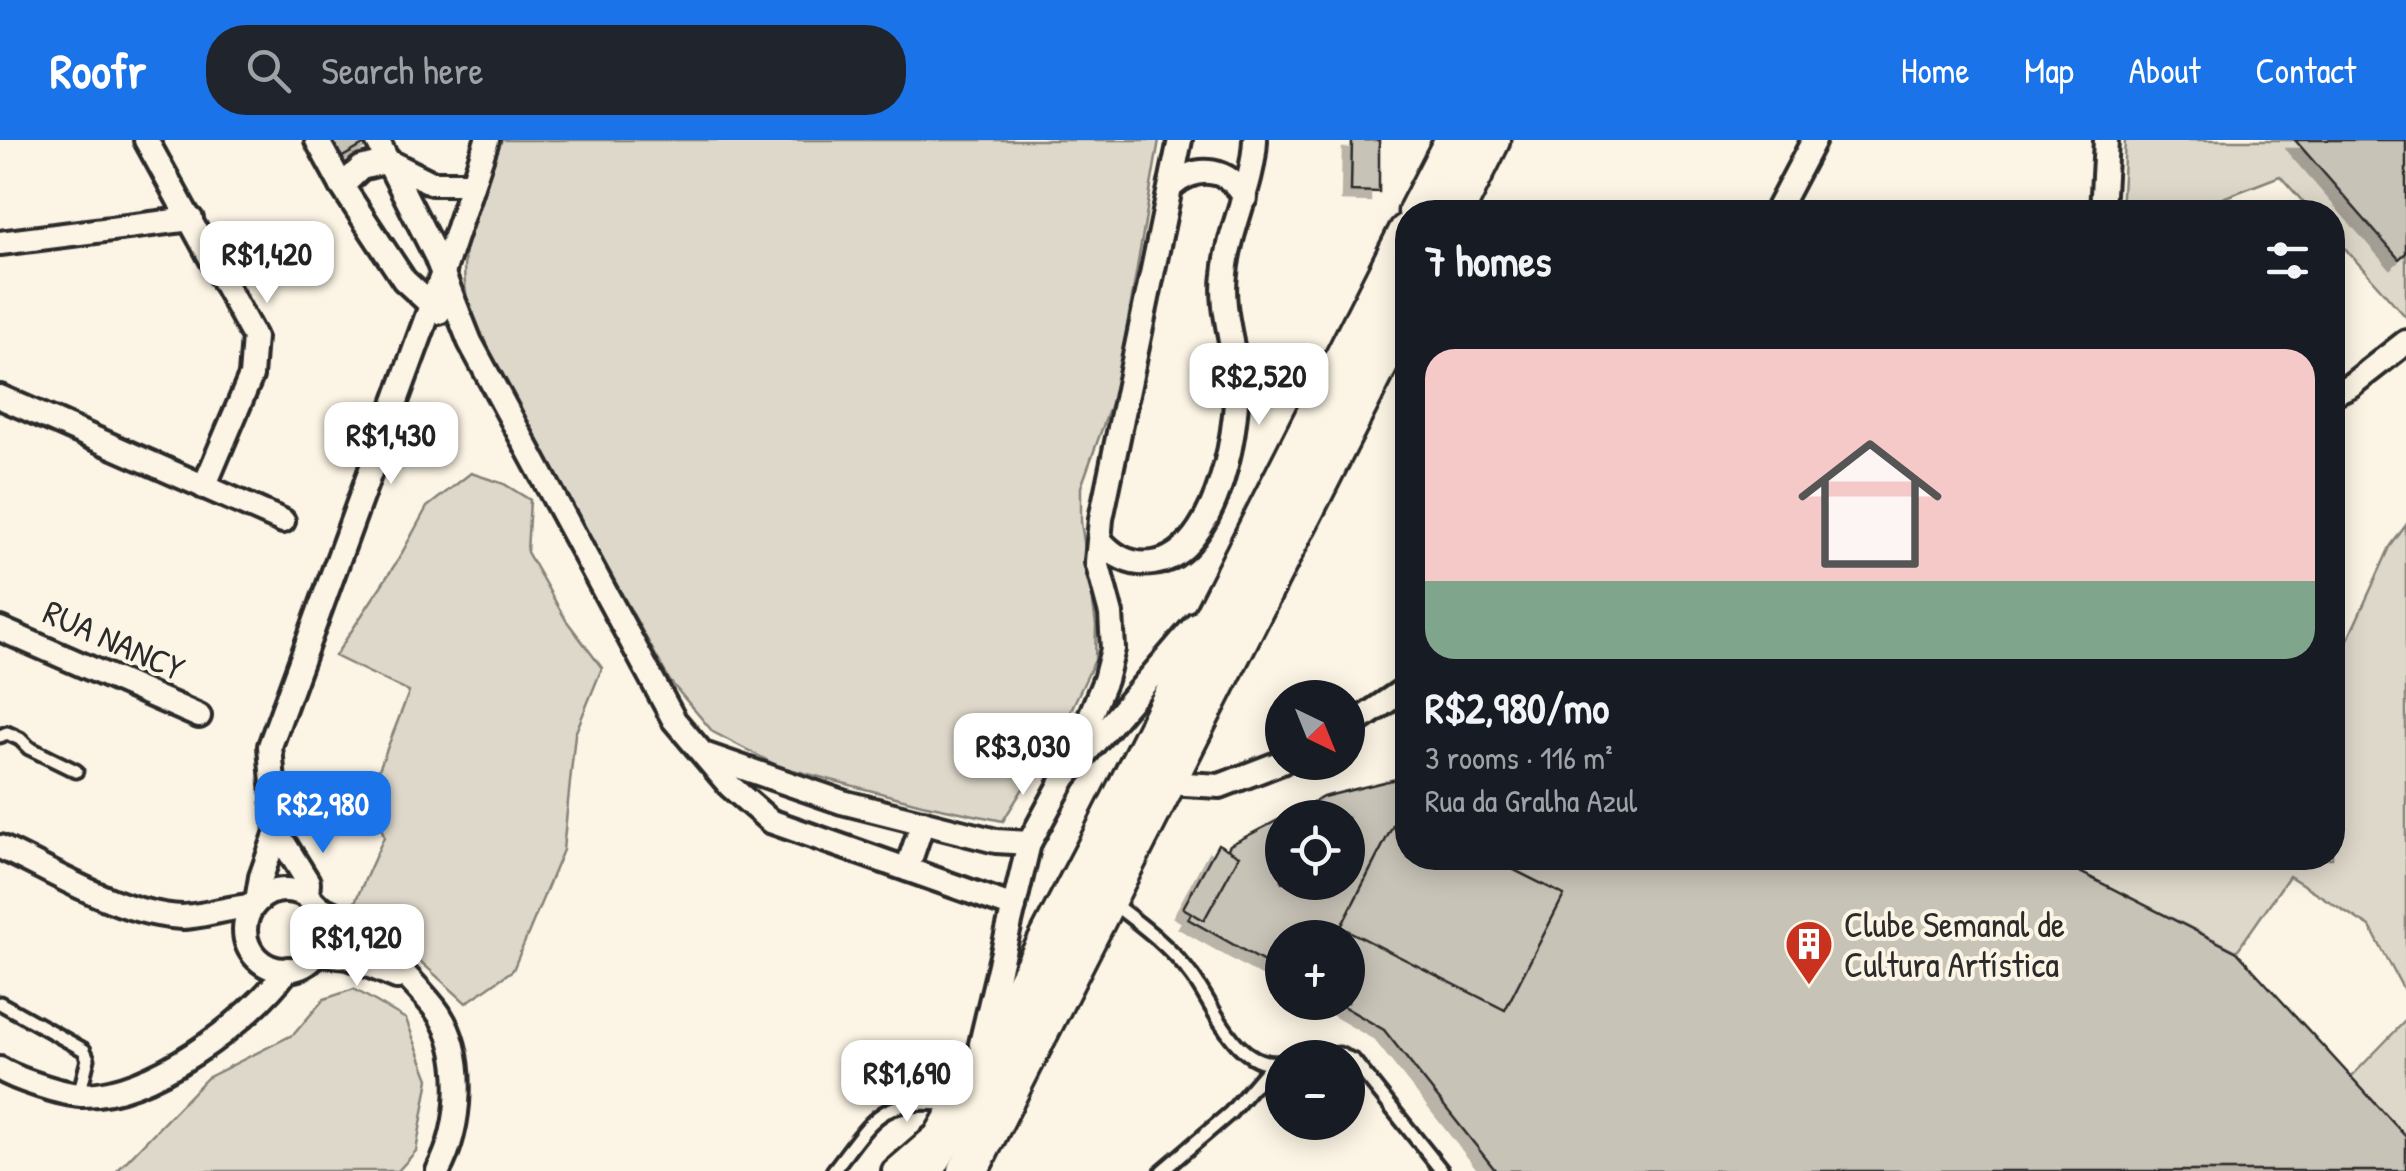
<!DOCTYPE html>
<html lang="en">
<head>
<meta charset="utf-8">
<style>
  :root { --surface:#171b24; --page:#20242c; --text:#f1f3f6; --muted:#9ea1a6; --accent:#1a73e8 }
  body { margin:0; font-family:"Patrick Hand",sans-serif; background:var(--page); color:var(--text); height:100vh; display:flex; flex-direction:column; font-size:38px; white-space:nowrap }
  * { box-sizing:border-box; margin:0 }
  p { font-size:32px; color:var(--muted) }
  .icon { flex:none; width:55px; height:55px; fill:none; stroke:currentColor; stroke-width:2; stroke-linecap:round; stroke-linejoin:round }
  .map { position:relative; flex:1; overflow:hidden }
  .drawer { position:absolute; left:1395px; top:60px; width:950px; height:670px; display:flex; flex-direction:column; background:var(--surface); border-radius:40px; box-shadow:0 5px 25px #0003 }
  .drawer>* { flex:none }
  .needle { width:65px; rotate:137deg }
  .controls { position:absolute; left:1265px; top:540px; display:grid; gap:20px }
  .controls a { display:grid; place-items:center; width:100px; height:100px; border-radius:50%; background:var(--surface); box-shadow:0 5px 25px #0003; font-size:50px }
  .price { position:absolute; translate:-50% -85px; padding:0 22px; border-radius:20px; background:#fff; color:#222; font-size:32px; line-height:65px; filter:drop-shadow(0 2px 5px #0008) }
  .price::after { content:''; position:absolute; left:50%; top:60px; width:30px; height:22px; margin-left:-15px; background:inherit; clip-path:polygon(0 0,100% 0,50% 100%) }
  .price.on { background:var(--accent); color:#fff }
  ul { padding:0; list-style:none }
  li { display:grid; align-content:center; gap:20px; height:530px; padding:0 30px }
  li span { display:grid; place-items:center; height:310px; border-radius:30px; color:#555 }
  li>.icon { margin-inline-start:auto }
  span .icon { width:180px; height:180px; fill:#fffc; stroke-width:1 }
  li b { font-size:42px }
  h2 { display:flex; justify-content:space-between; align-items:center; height:120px; padding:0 30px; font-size:42px }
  header { display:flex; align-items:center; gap:60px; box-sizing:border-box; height:140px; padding:0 50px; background:var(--accent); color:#fff }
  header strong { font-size:48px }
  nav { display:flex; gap:55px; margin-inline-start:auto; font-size:35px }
  .search { width:700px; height:90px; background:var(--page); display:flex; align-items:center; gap:25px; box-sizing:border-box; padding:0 35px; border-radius:40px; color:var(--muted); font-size:38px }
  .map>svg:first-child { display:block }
  .green { fill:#ded8ca; stroke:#84827a; stroke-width:2.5 }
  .building { fill:#c8c3b7; stroke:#2b2b2b; stroke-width:2.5; filter:url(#shadow) }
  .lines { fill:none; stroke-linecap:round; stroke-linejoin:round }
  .service-casing { stroke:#2b2b2b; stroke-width:19 }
  .minor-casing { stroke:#2b2b2b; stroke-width:30 }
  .primary-casing { stroke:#2b2b2b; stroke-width:45 }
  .service { stroke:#fcf5e5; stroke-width:11 }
  .minor { stroke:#fcf5e5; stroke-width:22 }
  .primary { stroke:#fcf5e5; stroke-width:38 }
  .labels { text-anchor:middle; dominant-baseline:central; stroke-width:8; stroke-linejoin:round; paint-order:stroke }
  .street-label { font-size:35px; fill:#2b2b2b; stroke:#fcf5e5 }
  .poi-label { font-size:35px; fill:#2b2b2b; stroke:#fcf5e5; text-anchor:start }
</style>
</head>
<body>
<header>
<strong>Roofr</strong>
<div class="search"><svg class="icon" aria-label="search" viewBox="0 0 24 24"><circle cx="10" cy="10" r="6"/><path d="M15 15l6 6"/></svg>Search here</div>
<nav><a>Home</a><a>Map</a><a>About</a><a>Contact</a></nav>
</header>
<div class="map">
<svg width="2406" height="1031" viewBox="0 0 2406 1031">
  <defs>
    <filter id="shadow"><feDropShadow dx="-9" dy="9" stdDeviation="0" flood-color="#0004"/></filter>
  </defs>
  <rect width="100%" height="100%" fill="#fcf5e5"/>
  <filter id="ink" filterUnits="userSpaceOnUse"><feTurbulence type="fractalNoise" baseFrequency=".01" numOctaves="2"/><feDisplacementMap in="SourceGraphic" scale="20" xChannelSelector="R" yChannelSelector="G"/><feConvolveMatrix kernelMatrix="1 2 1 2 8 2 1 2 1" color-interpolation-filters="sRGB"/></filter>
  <g filter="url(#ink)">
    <g class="green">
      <path d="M495 0H1159L1116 250 1081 347V382L1096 485 1095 520 1069 574 1003 681 922 664 778 626 713 592 670 541 482 200C477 188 471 175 468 163 455 107 477 52 495 0Z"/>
      <polygon points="2125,0 2406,0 2406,177 2333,95 2332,72 2312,72 2280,36 2210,63 2195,72 2121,72"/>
      <polygon points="471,333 504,344 530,360 527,412 566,480 602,528 575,594 563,710 513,830 466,863 355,762 384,697 371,650 409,552 335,516 398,420 427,367"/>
      <polygon points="2406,385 2406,854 2370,787 2289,736 2237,811 2052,718 2332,718 2333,515 2344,508 2390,407"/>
      <polygon points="354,849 406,879 429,939 416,1011 398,1031 117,1031 207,938 294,894 324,859"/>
      <polygon points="2406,880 2406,997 2351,937"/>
    </g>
    <g class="building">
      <polygon points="319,0 372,0 332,23"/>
      <polygon points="1352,0 1379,0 1379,52 1351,51"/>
      <polygon points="2295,0 2406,0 2406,113 2399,119"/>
      <polygon points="1408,636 1408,718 2052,718 2237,812 2406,997 2406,1031 1496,1031 1384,890 1336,862 1348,862 1348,798 1282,798 1282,832 1188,779 1230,705 1282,678 1282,742 1348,742 1348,678 1284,678 1323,657"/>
      <polygon points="1400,672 1408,676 1408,718 1490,718 1564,755 1505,870 1341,787"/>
      <polygon points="1218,704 1239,716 1204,780 1183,768"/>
    </g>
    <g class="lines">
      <g class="service-casing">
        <g id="service">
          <polyline points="0,596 7,593 20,599 29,608 76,631"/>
          <path d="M1111 762C1140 784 1170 806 1192 836 1214 865 1236 931 1282 922"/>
          <polyline points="0,863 84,910 88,919 79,955"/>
          <polyline points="1306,918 1339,914 1347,918"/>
          <polyline points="1348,918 1354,921 1442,1031"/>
          <path d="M833 1031C875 977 879 957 953 965"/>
          <polyline points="1162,1031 1230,973 1272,924"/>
        </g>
      </g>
      <g class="minor-casing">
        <g id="minor">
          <polyline points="146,0 254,197 251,236 204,347"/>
          <polyline points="317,0 342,46 404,140 439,172"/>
          <polyline points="377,0 435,114 470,202 674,580 730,646 770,681 1014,767"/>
          <path d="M1173 45C1198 24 1229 28 1245 58"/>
          <polyline points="342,46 361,28 388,21 432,43 472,43"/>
          <polyline points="1776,72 1814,0"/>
          <polyline points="2102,72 2106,0"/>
          <polyline points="0,103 191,79"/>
          <path d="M1235 224C1263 251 1299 257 1333 237"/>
          <polyline points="2332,254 2351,245 2406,202"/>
          <polyline points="0,257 283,381"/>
          <path d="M1100 400C1113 416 1131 426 1153 423 1218 415 1243 278 1235 225 1231 194 1221 166 1225 134 1229 87 1253 47 1255 0"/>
          <polyline points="0,489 199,576"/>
          <polyline points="1348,588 1408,547"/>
          <polyline points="706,615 842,662 996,701 1029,703"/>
          <polyline points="1065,637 1105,540 1113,509 1111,474 1097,422 1101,379 1180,0"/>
          <polyline points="1167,643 1220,646 1282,622"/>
          <polyline points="277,692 308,742 307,757"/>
          <path d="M0 707C57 733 118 774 182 777 202 777 229 767 251 766"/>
          <polyline points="907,729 923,682"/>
          <circle cx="285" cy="790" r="40"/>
          <polyline points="257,761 261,737 277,692 270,606 444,130 487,0"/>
          <path d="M317 766C328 772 342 777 352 784 369 796 428 857 439 874 467 917 461 988 438 1031"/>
          <polyline points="317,813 348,817 397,837"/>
          <polyline points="981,904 1029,703 1065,637 1196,484"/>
          <path d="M0 929C16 939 62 954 81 955 150 957 248 882 288 829"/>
          <polyline points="894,1031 932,998"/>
        </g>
      </g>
      <g class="primary-casing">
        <g id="primary">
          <polyline points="1418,72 1455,0"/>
          <polyline points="1454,72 1490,0"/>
          <polyline points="924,1031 968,955 1102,698 1408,93"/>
          <polyline points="968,1031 1408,165"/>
        </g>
      </g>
      <use href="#service" class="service"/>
      <use href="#minor" class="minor"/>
      <use href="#primary" class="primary"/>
    </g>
  </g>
  <defs>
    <g id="building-pin" transform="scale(2.5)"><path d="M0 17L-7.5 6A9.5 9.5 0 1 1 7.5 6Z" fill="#c8321e" stroke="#fcf5e5"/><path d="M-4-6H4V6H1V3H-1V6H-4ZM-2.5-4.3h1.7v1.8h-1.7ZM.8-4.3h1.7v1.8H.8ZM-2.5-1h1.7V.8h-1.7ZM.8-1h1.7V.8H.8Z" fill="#fff"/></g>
  </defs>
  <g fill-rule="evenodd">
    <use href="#building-pin" x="1809" y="804"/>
  </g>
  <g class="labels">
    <g class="street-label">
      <text transform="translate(114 500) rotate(24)">RUA NANCY</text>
    </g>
    <g class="poi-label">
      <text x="1844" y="784">Clube Semanal de<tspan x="1844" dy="40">Cultura Artística</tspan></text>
    </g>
  </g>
</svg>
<div class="controls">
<a><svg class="needle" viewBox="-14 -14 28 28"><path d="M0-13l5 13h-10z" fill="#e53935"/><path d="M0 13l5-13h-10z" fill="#9ea1a6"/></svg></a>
<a><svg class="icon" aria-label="locate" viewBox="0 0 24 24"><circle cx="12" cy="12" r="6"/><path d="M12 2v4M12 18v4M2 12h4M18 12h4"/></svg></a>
<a>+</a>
<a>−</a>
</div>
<b class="price" style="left:267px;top:166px">R$1,420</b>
<b class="price" style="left:1259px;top:288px">R$2,520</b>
<b class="price" style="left:391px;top:347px">R$1,430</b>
<b class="price" style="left:1023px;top:658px">R$3,030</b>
<b class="price on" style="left:323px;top:716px">R$2,980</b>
<b class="price" style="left:357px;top:849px">R$1,920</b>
<b class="price" style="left:907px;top:985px">R$1,690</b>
<section class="drawer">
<h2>7 homes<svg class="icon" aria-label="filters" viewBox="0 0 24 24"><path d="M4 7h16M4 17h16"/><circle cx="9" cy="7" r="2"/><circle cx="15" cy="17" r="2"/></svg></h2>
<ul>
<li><span style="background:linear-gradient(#f6c9c9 75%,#7fa58c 0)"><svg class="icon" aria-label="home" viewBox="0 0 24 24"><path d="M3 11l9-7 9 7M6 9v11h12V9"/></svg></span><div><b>R$2,980/mo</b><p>3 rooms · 116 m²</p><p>Rua da Gralha Azul</p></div></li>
</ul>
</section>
</div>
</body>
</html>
